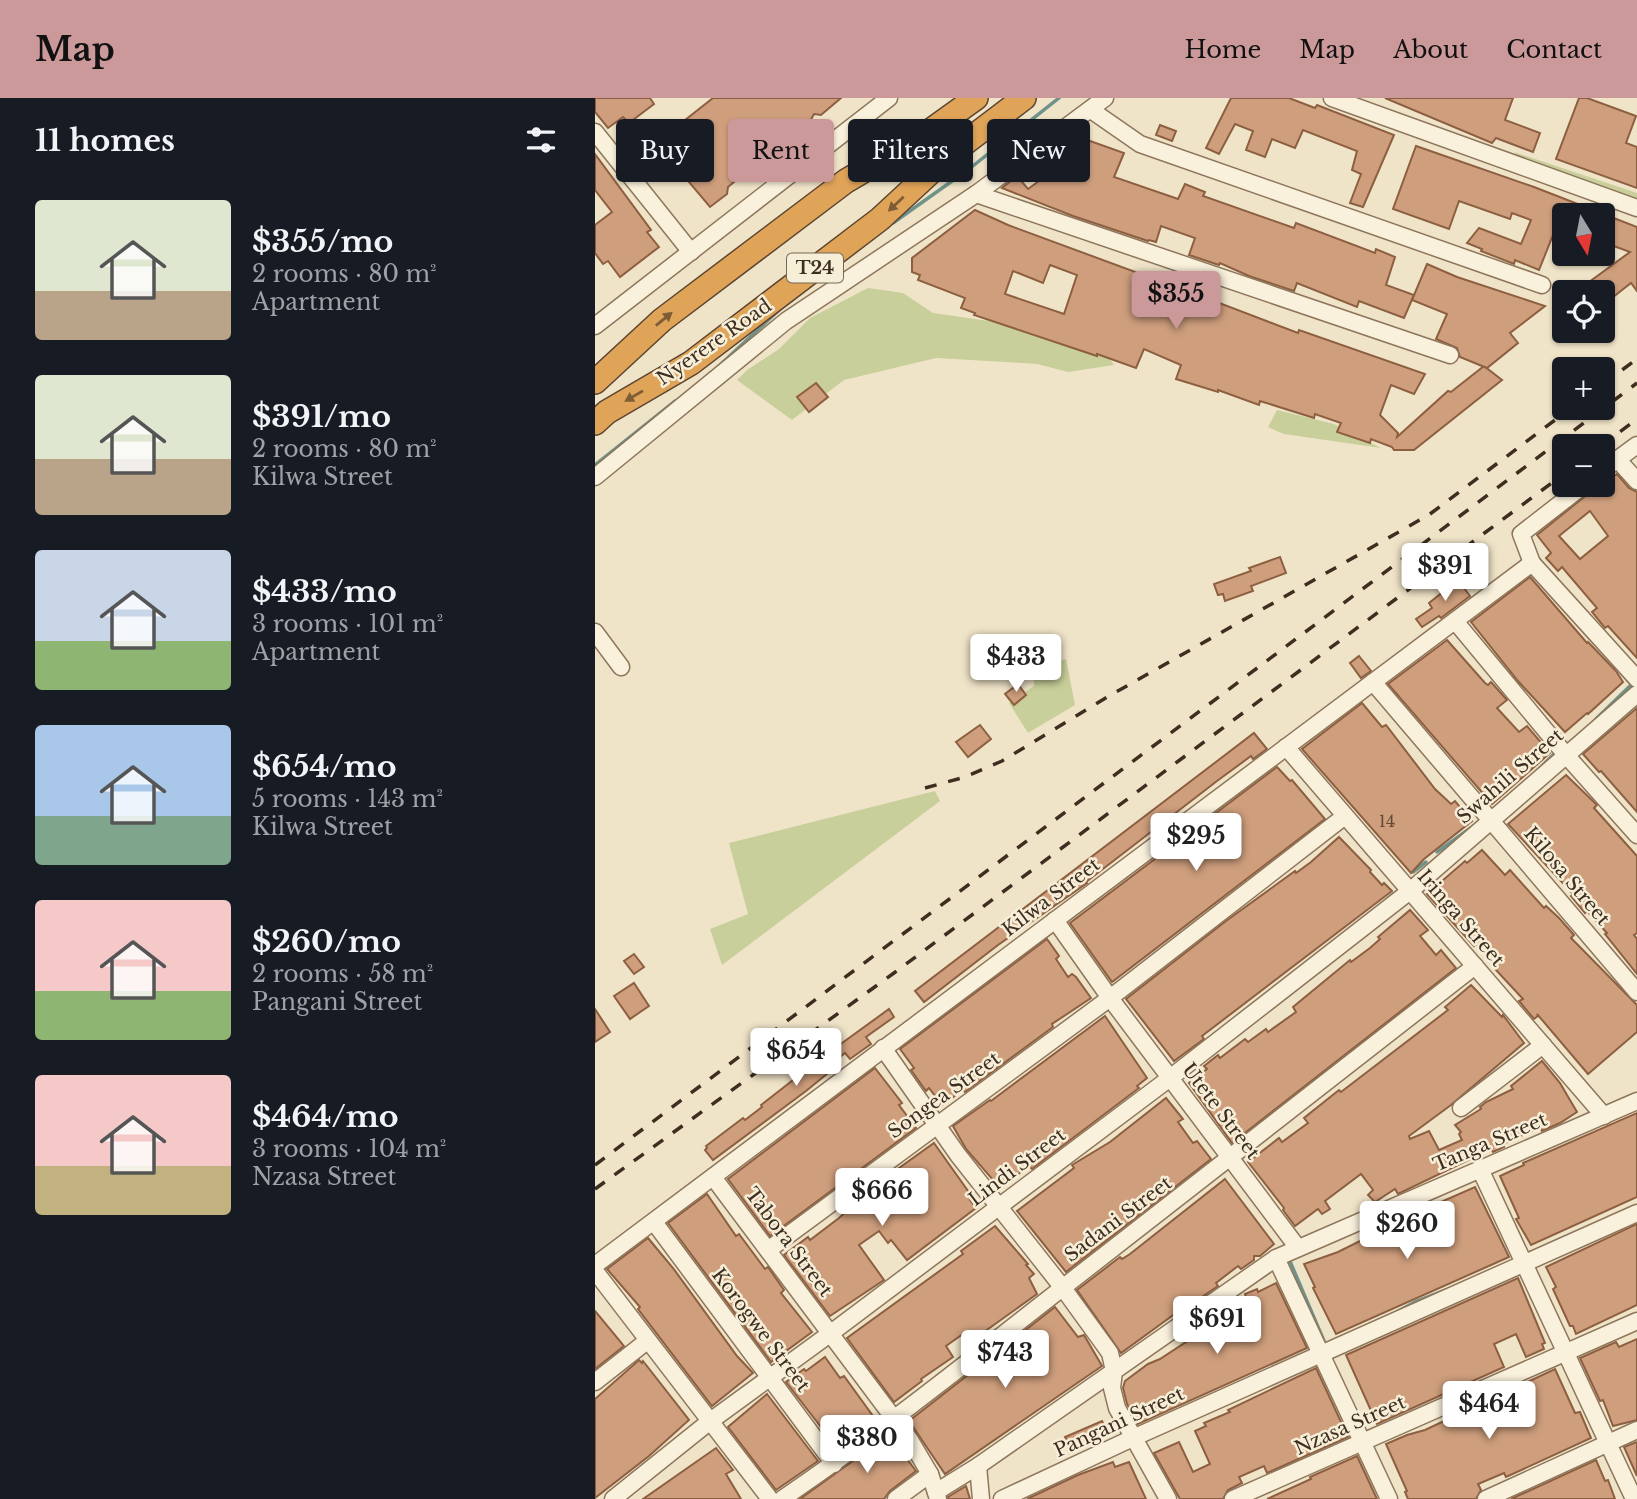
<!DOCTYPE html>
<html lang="en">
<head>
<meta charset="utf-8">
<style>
  :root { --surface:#171b24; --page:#242831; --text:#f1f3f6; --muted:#9ea1a6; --accent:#cc999b }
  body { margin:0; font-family:"Libre Baskerville",serif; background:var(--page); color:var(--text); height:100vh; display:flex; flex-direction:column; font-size:26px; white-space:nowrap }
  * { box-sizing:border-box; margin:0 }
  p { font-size:23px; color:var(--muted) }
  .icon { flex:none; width:38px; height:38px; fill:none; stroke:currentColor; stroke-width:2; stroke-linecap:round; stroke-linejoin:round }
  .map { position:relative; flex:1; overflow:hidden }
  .sheet { display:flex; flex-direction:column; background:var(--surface); width:595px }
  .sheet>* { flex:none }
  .guide { position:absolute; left:21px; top:21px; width:665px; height:63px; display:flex; gap:14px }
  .needle { width:46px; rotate:170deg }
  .controls { position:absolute; left:957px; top:105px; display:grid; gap:14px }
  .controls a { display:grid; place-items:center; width:63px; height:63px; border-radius:7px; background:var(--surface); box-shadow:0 2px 5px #0004; font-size:35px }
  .price { position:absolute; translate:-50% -60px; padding:0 16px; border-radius:7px; background:#fff; color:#222; font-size:23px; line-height:46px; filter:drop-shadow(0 2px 4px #0008) }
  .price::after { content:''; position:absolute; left:50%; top:42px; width:21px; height:16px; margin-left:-10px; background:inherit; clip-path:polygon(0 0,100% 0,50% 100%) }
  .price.current { background:var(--accent); color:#111 }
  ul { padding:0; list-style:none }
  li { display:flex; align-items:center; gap:21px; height:175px; padding:0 35px }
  li span { display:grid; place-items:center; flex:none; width:196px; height:140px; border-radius:7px; color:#555 }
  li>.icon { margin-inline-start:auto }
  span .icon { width:84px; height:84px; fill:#fffc; stroke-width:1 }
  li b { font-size:30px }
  h2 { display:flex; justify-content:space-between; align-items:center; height:84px; padding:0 35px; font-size:30px }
  .pill { padding:0 24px; border-radius:7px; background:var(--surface); box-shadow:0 2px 5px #0004; font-size:24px; line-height:63px }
  .pill.current { background:var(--accent); color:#111 }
  header { display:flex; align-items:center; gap:42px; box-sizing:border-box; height:98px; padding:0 35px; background:var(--accent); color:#111 }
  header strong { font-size:33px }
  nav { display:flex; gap:38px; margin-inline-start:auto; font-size:24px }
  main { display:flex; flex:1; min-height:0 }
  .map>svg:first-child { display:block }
  .green { fill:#c9cf9b }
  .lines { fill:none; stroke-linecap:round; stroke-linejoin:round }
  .stream { stroke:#6f938a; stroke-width:3.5 }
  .building { fill:#cf9f7d; stroke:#8d5f41; stroke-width:2; fill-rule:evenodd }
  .minor-casing { stroke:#8d765c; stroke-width:19 }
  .highway-casing { stroke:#5b4430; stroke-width:26 }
  .minor { stroke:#faf1dc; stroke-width:16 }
  .highway { stroke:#e0a458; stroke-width:23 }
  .rail { stroke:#3d2e20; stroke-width:3.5; stroke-dasharray:12 12; stroke-linecap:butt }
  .oneway { fill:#7e5d36 }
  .labels { text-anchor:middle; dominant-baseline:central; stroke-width:5; stroke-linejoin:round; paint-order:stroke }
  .number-label { font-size:16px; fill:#624a37 }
  .shield { fill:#f7eed8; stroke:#756857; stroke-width:2 }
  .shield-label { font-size:18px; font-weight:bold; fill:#3d2e20 }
  .street-label { font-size:19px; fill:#3d2e20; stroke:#f7eed8 }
</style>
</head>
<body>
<header>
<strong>Map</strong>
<nav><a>Home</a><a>Map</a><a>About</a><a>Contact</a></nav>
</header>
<main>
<section class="sheet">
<h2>11 homes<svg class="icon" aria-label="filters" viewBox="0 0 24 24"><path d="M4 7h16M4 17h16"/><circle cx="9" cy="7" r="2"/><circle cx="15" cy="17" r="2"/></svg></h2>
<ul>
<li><span style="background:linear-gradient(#dfe7d0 65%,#b9a48a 0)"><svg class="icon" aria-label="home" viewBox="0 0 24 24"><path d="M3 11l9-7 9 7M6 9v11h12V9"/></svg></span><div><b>$355/mo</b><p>2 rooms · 80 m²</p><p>Apartment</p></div></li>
<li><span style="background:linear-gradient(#dfe7d0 60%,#b9a48a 0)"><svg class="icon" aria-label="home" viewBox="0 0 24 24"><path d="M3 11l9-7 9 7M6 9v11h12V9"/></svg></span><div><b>$391/mo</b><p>2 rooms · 80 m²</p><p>Kilwa Street</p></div></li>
<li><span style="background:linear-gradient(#c9d6e8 65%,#8fb573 0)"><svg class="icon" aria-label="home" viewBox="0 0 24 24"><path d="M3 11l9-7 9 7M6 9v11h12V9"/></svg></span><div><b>$433/mo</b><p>3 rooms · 101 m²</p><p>Apartment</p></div></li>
<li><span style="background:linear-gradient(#a9c7e8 65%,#7fa58c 0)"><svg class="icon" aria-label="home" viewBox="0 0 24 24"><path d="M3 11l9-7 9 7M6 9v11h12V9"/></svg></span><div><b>$654/mo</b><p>5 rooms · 143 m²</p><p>Kilwa Street</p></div></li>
<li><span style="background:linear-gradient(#f6c9c9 65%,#8fb573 0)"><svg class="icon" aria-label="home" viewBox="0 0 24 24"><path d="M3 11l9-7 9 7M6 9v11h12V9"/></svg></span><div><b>$260/mo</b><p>2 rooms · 58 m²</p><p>Pangani Street</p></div></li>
<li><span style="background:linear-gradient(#f6c9c9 65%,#c2b280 0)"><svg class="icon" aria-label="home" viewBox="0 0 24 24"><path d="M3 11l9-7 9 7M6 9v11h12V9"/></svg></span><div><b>$464/mo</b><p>3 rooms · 104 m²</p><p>Nzasa Street</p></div></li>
</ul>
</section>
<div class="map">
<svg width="1042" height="1401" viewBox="0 0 1042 1401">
  <rect width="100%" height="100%" fill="#f0e4c8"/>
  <g class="green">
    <polygon points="919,54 1042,95 1042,116 941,78"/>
    <polygon points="273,190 308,195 338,215 394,223 515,261 519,267 473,274 442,266 341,260 249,282 197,322 142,282 152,272 184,251 215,220"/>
    <polygon points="682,312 739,326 786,350 689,336 673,329"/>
    <polygon points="471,561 480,607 433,635 414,605 439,588 439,568"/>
    <polygon points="340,693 345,703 127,867 115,831 153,816 134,745"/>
  </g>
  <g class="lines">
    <g class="stream">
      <polyline points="298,125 374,71 464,0"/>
      <polyline points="124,268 185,211"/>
      <polyline points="0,367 80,303"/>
      <polyline points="1001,621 1038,585"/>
      <polyline points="942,673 958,657 961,661"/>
      <polyline points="842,754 877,729"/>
      <polyline points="818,774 831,764"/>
      <polyline points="792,801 798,796"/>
      <polyline points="694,1161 729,1243"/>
      <polyline points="798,1216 820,1204 851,1192"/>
    </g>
  </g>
  <g class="building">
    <polygon points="0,0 55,0 59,6 34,25 28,19 13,30 0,14"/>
    <polygon points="118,0 246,0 226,17 219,16 212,29 192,49 182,56 157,64 156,70 133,89 132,96 115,109 61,45"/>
    <polygon points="636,0 694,0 720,10 722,7 799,37 768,109 755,105 766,76 757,72 762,53 708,32 700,50 677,41 670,59 651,52 658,33 640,26 624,56 611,50"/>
    <polygon points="790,0 918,0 910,22 945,35 938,54 901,40 897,45"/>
    <polygon points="984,0 992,0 1041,18 1031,45 1042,49 1042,90 961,61"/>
    <polygon points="565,27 581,33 577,43 561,37"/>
    <polygon points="481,38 529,55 519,79 583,101 590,86 610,94 608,98 699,130 701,125 780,155 781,151 800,159 791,187 819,197 809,220 764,203 762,209 702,185 699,193 654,178 625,165 624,167 594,157 600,140 566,128 561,144 554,142 553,143 478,118 407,90 422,78 433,91 448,80 438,67 445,61 447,64"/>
    <polygon points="821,48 939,89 1042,129 1042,193 1036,185 1008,207 1008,194 995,194 990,187 1035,154 1008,144 1008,117 970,117 970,130 962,127 944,172 920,162 919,166 886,153 887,151 872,145 884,130 926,146 936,122 917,115 915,121 864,103 854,131 798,111"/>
    <polygon points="0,56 56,132 52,134 64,149 25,179 13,163 8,166 0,155 0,127 17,114 0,92"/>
    <path d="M380 112 413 127 589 192 591 188 612 196 611 200 703 235 704 232 830 276 819 296 796 287 785 317 803 335 802 339 853 293 856 294 889 268 907 282 819 352H799L797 349 776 341 775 345 742 334 746 325 720 316 719 320 665 303 664 307 623 292V294L581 281 586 267 549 251 541 270 502 256V258L379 217 380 215 366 210 370 200 323 182 325 177 317 174V160ZM455 167 482 177 469 216 410 196 418 173 448 185Z"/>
    <polygon points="832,166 862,179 950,208 915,235 923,245 892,270 865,259 862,250 841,241 852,216 817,202"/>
    <polygon points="221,285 233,299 214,314 202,299"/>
    <path d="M1022 376 1034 390 1042 394V560L1013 528 1010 530 997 514 1002 510 967 469 963 473 951 460 956 455 942 437 999 391ZM995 413 1013 438 985 461 964 438Z"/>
    <polygon points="685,459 691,475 656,488 658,493 630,503 628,496 623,497 619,486 656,473 654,470"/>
    <polygon points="935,479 992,545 993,544 1021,573 1028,584 993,616 992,615 970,634 923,583 876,524"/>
    <polygon points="863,482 875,498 846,520 844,518 827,529 821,521 837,510 834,505"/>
    <polygon points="852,542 890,585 893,587 896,584 912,602 902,610 924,634 932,628 955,655 897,706 793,586"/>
    <polygon points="764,558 776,573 766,580 755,565"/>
    <polygon points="423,586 431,597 419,607 410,596"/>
    <polygon points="767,605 787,629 791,627 840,691 856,706 860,703 877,723 829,761 816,775 707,651"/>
    <polygon points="1042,610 1042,714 1006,673 1004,674 988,656"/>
    <polygon points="385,627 396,641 373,659 361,644"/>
    <polygon points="659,635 672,651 658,661 656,658 622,683 491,784 492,785 403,847 329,904 320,893"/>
    <polygon points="682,669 695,683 697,682 730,721 517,884 475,825"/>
    <polygon points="971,677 1002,707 999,710 1042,758 1042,835 1039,837 1042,841 1042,876 1010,836 1012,835 992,813 990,815 976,798 978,796 913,726"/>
    <polygon points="744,739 776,772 775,774 787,787 789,785 797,793 607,938 609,941 579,963 531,901 631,823 700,773 701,775 716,764"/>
    <polygon points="887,752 910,777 915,772 949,810 951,808 964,820 979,837 976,840 1042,907 1042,934 993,976 942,916 943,918 939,921 924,903 928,901 901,872 903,870 881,846 879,848 832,796 870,763 872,765"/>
    <polygon points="815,812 833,832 825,838 841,857 846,852 861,870 637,1045 594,985 612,971 609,968 623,957 625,960 650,941 653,944 671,931 673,934 701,914 698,909 755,862 756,864 775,850 785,841 783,839"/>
    <polygon points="452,841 464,858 461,861 473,879 477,876 481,879 496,900 457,926 458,929 370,994 368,992 347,1007 334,990 331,993 316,972 319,970 305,951"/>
    <polygon points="39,856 49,869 39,876 29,863"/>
    <polygon points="39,885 54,908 35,921 19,898"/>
    <polygon points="876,887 907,919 908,917 929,945 856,1007 814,1038 815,1041 834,1033 844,1052 867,1042 864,1036 866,1034 860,1027 886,1011 885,1009 891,1004 918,991 916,988 947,963 965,985 982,1014 965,1025 947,1033 945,1029 908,1046 909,1049 898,1054 896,1051 803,1096 800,1091 780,1104 773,1097 778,1092 766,1076 730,1103 735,1111 727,1116 723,1111 700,1128 688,1112 689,1110 653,1064 684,1040 687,1044 713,1025 709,1020 744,992 746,994 853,912 850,909"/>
    <polygon points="0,911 15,934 0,944"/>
    <polygon points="294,911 299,919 271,939 276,946 255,961 250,955 235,967 238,971 211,993 118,1062 110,1052 112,1050 111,1048 148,1020 150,1022 167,1009 166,1007 225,961"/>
    <polygon points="510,918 552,980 542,988 544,990 437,1071 434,1068 405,1090 371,1051 358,1028 395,1002 396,1003"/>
    <polygon points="280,970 307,1005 304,1007 321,1030 175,1138 133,1081"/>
    <polygon points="571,1000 588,1021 583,1024 598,1045 602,1043 616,1061 471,1174 422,1113 479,1070 477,1067 515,1044"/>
    <polygon points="1042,1015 1042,1099 936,1147 921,1121 924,1120 905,1078 929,1067 928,1065"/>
    <polygon points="339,1045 378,1100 375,1102 381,1110 312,1162 296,1142 293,1145 284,1133 264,1147 289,1182 235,1218 189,1157 213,1139 215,1142 244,1120 279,1088"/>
    <polygon points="630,1081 679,1146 665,1158 659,1158 659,1162 646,1171 643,1168 621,1185 623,1188 604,1201 603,1199 526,1255 482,1192 525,1159 527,1161 535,1156"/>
    <polygon points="880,1089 914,1159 741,1236 718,1190 720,1189 709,1166 743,1154 793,1129 797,1137 825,1123 820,1112 836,1105 837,1108"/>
    <polygon points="112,1096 141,1138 144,1136 170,1171 173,1169 189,1192 186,1195 217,1234 176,1264 73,1125"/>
    <polygon points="1042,1126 1042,1207 981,1236 978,1228 975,1228 958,1191 961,1189 951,1169"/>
    <polygon points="400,1128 433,1166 431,1167 439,1176 434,1180 442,1196 375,1244 368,1236 351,1248 358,1259 326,1281 327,1283 299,1304 252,1240 368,1156 366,1153"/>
    <polygon points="53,1140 78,1170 142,1258 158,1275 117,1308 43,1211 45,1209 12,1171"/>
    <polygon points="923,1180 950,1245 947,1246 949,1251 931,1259 921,1236 899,1246 909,1269 782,1326 751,1257"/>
    <polygon points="681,1185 712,1250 543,1326 532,1306 528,1290 530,1283 553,1266 565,1261 597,1240 616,1225 615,1223 623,1218 625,1221 653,1204 650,1196 662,1191 663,1194"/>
    <polygon points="460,1209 483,1239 489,1237 507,1268 350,1376 314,1323"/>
    <polygon points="0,1213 29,1248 0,1271"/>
    <polygon points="1042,1241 1042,1322 1018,1328 1008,1302 1005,1303 985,1260 1021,1244 1024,1249"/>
    <polygon points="230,1259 245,1280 249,1278 278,1318 240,1347 191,1284 209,1271 211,1273"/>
    <polygon points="44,1262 47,1265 48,1263 94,1322 54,1358 0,1400 0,1301"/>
    <polygon points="721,1270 753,1339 672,1375 669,1368 644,1379 647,1385 633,1392 628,1401 585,1401 559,1355 584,1344 598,1374 615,1366 600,1333 611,1328 609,1325 635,1314 633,1312"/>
    <polygon points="960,1271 980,1315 985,1314 996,1340 911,1379 909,1375 883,1386 886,1392 881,1401 813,1401 810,1394 812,1393 791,1346 812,1337 830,1332"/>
    <polygon points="172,1296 223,1363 181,1392 133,1329"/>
    <polygon points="507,1323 513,1337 476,1352 470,1339"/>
    <polygon points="294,1337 321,1373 295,1393 289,1401 205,1401"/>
    <polygon points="1042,1344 1042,1378 1029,1349"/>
    <polygon points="121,1350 138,1372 131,1376 146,1401 48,1401"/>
    <polygon points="762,1358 782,1401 672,1401 716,1381 715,1379"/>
    <polygon points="1001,1362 1010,1383 1013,1382 1020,1401 916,1401"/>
    <polygon points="518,1364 520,1369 534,1364 551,1401 432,1401 483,1377"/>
    <polygon points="371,1388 375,1401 353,1401 353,1399"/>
  </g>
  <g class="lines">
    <g class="minor-casing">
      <g id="minor">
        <polyline points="737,0 1042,110"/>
        <polyline points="496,12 545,46 947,187"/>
        <polyline points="0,34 96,154"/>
        <polyline points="381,96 855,257"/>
        <polyline points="0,228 294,0"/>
        <polyline points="1022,361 1042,383"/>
        <polyline points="1008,372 1042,347"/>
        <polyline points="0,379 191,223 381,96 510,0"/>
        <polyline points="989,387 926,436 937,465 1042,581"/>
        <polyline points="860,523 971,657 1042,737"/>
        <polyline points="0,534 26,569"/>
        <polyline points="778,584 1042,894"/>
        <polyline points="691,649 1009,1018"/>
        <polyline points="460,822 515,900 703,1150"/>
        <polyline points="288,950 363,1057 468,1190 515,1255 519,1273 517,1290 522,1310 573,1401"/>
        <polyline points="866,1010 948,947"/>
        <polyline points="885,1071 1039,1401"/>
        <polyline points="118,1079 315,1342 335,1376 343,1401"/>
        <polyline points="59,1124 239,1366"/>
        <polyline points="173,1152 515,900 750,718"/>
        <polyline points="681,1160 794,1401"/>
        <polyline points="0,1167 937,465"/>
        <polyline points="0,1173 175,1401"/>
        <polyline points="0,1284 52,1243"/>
        <polyline points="383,1368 386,1401"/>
        <polyline points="341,1394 383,1368 681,1160 1042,1003"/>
        <polyline points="18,1401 114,1324 236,1235 575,980 815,793 1042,596"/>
        <path d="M187 1401C284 1335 375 1262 466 1191 604 1083 743 976 880 868"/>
        <polyline points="301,1401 335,1376"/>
        <polyline points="407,1401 540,1339 1042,1115"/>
        <polyline points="638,1401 1042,1223"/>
        <polyline points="891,1401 1042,1332"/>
      </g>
    </g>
    <g class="highway-casing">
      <g id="highway">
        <polyline points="0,284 67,222 251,83 328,38 381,0"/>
        <polyline points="0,325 12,314 96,265 285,121 354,57 429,0"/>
      </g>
    </g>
    <use href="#minor" class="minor"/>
    <use href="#highway" class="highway"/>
    <g class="rail">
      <polyline points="1008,286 1042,261"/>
      <polyline points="1006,348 1042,321"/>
      <polyline points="330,690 370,679 407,663 514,598 802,435 835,416 976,310"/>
      <polyline points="0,1067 1042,285"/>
      <polyline points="0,1091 299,875 970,375"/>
    </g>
  </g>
  <defs><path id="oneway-solid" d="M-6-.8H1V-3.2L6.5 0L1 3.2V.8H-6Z" transform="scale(1.75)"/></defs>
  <g class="oneway">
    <use href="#oneway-solid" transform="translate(301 106) rotate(137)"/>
    <use href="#oneway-solid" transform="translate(69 221) rotate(-39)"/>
    <use href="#oneway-solid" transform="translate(39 298) rotate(150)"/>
  </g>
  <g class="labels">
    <g class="number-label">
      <text x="792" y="723">14</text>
    </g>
    <rect class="shield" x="192" y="155.5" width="56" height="29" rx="5"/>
    <g class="shield-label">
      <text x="220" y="170">T24</text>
    </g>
    <g class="street-label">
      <text transform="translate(119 244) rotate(-35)">Nyerere Road</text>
      <text transform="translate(915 678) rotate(-41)">Swahili Street</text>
      <text transform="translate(972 778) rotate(50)">Kilosa Street</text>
      <text transform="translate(456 799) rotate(-37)">Kilwa Street</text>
      <text transform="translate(866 820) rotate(49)">Iringa Street</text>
      <text transform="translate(349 997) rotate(-36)">Songea Street</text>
      <text transform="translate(626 1013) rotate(53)">Utete Street</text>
      <text transform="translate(895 1044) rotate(-23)">Tanga Street</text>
      <text transform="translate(422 1069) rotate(-37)">Lindi Street</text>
      <text transform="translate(523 1121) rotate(-37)">Sadani Street</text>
      <text transform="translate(194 1144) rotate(53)">Tabora Street</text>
      <text transform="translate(166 1232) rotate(53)">Korogwe Street</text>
      <text transform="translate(524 1324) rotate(-25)">Pangani Street</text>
      <text transform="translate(755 1327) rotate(-24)">Nzasa Street</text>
    </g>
  </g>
</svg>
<div class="controls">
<a><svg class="needle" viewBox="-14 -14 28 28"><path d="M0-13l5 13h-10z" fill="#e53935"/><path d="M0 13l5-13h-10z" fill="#9ea1a6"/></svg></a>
<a><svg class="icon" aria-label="locate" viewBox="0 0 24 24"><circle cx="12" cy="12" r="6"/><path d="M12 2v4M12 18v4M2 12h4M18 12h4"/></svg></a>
<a>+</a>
<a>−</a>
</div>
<b class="price current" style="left:581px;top:233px">$355</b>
<b class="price" style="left:850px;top:505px">$391</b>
<b class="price" style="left:421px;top:596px">$433</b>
<b class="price" style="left:601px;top:775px">$295</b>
<b class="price" style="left:201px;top:990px">$654</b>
<b class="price" style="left:287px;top:1130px">$666</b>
<b class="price" style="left:812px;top:1163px">$260</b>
<b class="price" style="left:622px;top:1258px">$691</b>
<b class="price" style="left:410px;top:1292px">$743</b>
<b class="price" style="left:894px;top:1343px">$464</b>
<b class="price" style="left:272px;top:1377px">$380</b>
<div class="guide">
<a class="pill">Buy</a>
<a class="pill current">Rent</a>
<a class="pill">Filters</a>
<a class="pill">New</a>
</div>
</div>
</main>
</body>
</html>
